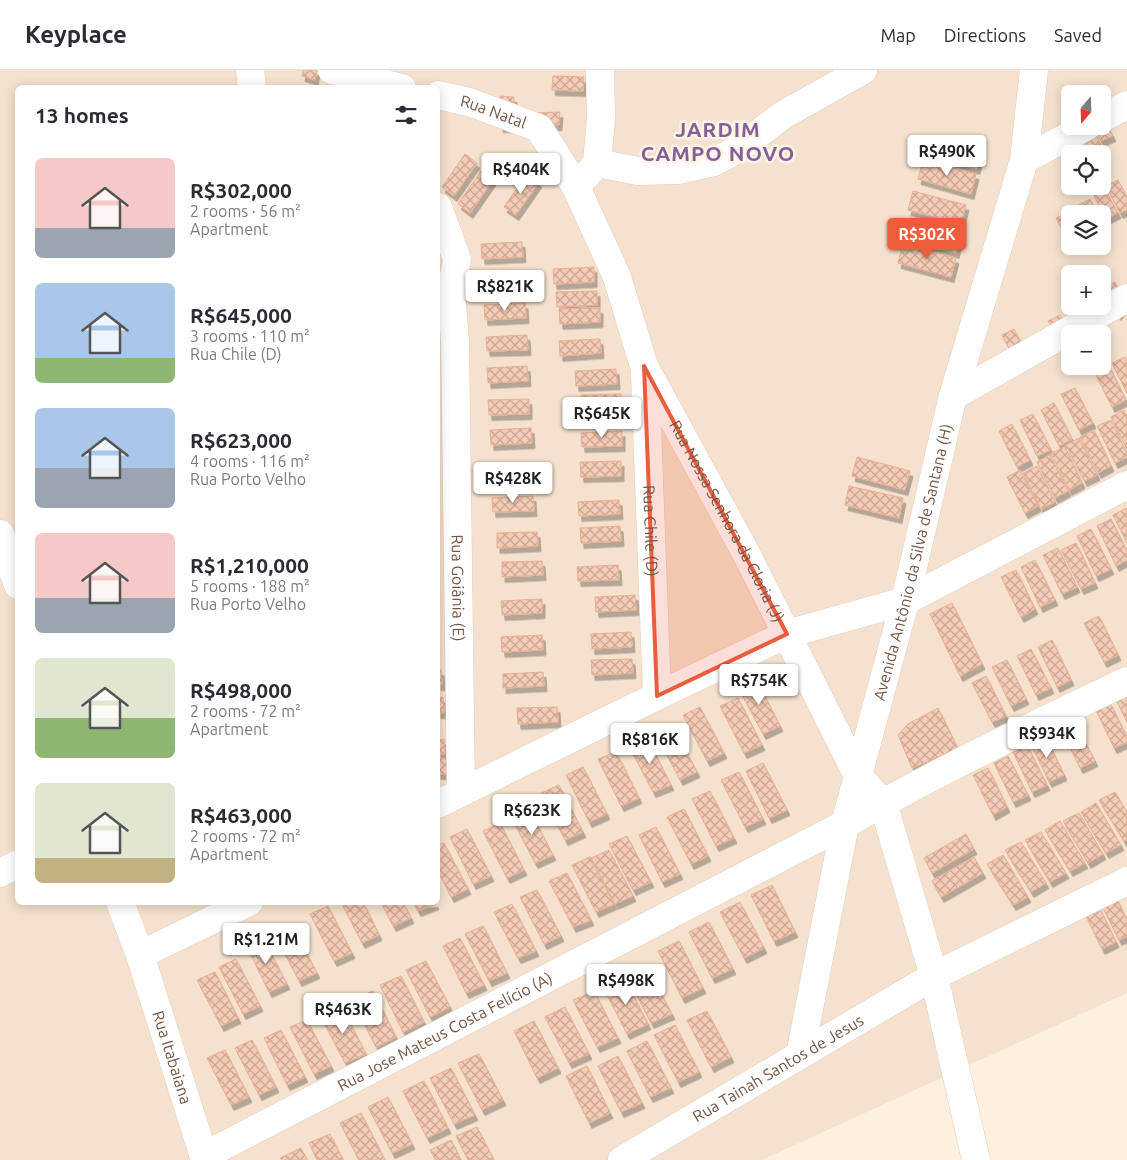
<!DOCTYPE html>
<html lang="en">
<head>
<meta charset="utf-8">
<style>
  :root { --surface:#fff; --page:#f7f7f7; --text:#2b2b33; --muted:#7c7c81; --line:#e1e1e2; --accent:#ef5c3c }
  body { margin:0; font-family:Ubuntu,sans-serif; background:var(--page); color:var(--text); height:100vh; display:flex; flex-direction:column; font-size:19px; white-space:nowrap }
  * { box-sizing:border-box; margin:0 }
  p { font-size:16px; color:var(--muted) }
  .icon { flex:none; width:28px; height:28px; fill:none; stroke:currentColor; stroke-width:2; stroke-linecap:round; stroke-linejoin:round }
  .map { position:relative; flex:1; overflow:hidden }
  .sheet { position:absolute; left:15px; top:15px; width:425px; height:820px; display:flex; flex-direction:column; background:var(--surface); border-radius:8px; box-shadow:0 2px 12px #0003 }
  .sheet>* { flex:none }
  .needle { width:32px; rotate:199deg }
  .fabs { position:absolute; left:1061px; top:15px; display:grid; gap:10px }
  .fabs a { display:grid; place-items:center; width:50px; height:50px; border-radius:8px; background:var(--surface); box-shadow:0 2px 12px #0003; font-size:25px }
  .price { position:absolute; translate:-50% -42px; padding:0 11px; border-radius:5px; background:#fff; color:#222; font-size:16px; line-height:32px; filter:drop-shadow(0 1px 2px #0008) }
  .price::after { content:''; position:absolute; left:50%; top:30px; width:15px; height:11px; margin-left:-8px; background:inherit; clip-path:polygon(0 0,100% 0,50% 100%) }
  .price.current { background:var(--accent); color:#fff }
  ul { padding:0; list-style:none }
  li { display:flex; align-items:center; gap:15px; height:125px; padding:0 20px }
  li span { display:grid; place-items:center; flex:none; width:140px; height:100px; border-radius:8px; color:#555 }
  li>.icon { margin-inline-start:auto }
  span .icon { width:60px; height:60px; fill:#fffc; stroke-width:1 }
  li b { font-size:21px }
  h2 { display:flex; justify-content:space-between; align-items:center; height:60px; padding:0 20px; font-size:21px }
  header { display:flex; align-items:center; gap:30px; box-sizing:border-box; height:70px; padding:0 25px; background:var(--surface); border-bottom:1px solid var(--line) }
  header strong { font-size:24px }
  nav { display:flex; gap:28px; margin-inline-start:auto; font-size:18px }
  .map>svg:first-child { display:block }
  .residential { fill:#f5e1cd; fill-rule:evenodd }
  .building { fill:url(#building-cross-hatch); stroke:#e7b094; filter:url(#shadow) }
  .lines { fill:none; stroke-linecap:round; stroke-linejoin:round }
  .minor-casing { stroke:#e3cdbd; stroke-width:29 }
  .tertiary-casing { stroke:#e3cdbd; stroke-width:29 }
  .minor { stroke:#fff; stroke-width:28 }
  .tertiary { stroke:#fff; stroke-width:28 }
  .marked { fill:#e95c3c; fill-opacity:0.2; stroke:#e95c3c; stroke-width:4; stroke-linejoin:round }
  .labels { text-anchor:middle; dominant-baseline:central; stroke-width:5; stroke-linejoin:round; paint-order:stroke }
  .street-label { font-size:16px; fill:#745445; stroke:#fff4e6 }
  .district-label { font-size:21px; font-weight:bold; letter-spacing:1px; fill:#836098; stroke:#fff4e6 }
</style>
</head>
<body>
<header>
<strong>Keyplace</strong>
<nav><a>Map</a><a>Directions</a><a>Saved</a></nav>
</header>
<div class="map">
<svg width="1127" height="1090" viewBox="0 0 1127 1090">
  <defs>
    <pattern id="building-cross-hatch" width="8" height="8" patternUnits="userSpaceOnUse" patternTransform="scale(1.25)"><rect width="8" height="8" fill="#f4cbb5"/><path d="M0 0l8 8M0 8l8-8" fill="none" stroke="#caa795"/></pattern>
    <filter id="shadow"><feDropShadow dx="3" dy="5.5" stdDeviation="0" flood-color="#0004"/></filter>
  </defs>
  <rect width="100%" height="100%" fill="#fdf0de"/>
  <path class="residential" d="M0 0H1127V923L762 1090H0ZM18 18H438V832H18ZM1070 24H1102V56H1070ZM1070 84H1102V116H1070ZM1070 144H1102V176H1070ZM1070 204H1102V236H1070ZM1070 264H1102V296H1070Z"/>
  <g class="building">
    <polygon points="303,0 317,0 315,10 302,6"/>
    <polygon points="553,6 584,7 583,21 552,20"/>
    <polygon points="500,26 514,27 514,57 500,57"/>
    <polygon points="560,42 559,55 529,56 529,43"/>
    <polygon points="1102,46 1113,66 1101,71 1093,56"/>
    <polygon points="1076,56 1091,56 1100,73 1088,79"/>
    <polygon points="929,66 982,80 977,99 924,85"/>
    <polygon points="465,84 477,93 454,126 442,117"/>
    <polygon points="923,90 976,104 971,124 918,109"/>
    <polygon points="481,101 493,110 470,143 458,134"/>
    <polygon points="527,104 539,112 516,145 504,137"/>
    <polygon points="1118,110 1127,127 1127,140 1120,143 1106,116"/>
    <polygon points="1104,117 1118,143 1106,149 1092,122"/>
    <polygon points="913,121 966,135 961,154 908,140"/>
    <polygon points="1090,129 1098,144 1083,144 1078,135"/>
    <polygon points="1068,143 1070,146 1070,174 1056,148"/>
    <polygon points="908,150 961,164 956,183 903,169"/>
    <polygon points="522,172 523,187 482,189 481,174"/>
    <polygon points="903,174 956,188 951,207 898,193"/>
    <polygon points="594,197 594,212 554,214 553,199"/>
    <polygon points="525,201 526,216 486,218 485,203"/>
    <polygon points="1115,212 1127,234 1118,245 1103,218"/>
    <polygon points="597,221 597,235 557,237 556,222"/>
    <polygon points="525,233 526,248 485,250 484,235"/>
    <polygon points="1071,236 1078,236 1090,261 1077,264 1064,239"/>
    <polygon points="600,238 600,252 560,254 559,239"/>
    <polygon points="1060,245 1070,264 1063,278 1048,251"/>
    <polygon points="1014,259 1028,286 1016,292 1002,265"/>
    <polygon points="527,265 528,280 487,281 486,267"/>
    <polygon points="600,269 601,283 560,286 559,271"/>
    <polygon points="1125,287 1127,291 1127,323 1112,293"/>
    <polygon points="1108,294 1126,330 1112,337 1094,301"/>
    <polygon points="527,296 528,311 488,313 487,298"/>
    <polygon points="616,299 617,314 576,316 575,301"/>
    <polygon points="1075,318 1093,353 1079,360 1061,324"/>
    <polygon points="621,324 622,338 582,340 581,325"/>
    <polygon points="529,329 529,344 489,345 488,330"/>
    <polygon points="1054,333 1072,369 1059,376 1041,340"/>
    <polygon points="1124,340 1127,346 1127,379 1111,347"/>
    <polygon points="1033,344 1051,380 1037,386 1020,350"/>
    <polygon points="1111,350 1127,384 1127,387 1115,393 1097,356"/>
    <polygon points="1012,354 1030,390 1017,397 999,361"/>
    <polygon points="531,358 532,373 491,375 490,360"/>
    <polygon points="1094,360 1111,396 1098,403 1080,367"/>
    <polygon points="622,361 622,376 582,377 581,363"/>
    <polygon points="1079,368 1097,405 1084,411 1066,375"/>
    <polygon points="1065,377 1082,413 1069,420 1051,383"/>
    <polygon points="1050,385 1068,421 1055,428 1037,392"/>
    <polygon points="857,387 910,401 905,420 852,406"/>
    <polygon points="621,391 621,406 581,407 580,392"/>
    <polygon points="1037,396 1055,432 1041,439 1023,403"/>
    <polygon points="1020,400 1038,436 1025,443 1007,407"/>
    <polygon points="533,401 533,415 493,417 492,402"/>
    <polygon points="849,416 903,428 899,448 845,435"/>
    <polygon points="533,426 534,441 493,442 492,428"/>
    <polygon points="619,430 620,444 579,446 578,432"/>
    <polygon points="1127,438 1127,473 1113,445"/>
    <polygon points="1111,449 1127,481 1127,490 1116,496 1097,456"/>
    <polygon points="620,456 621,471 581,473 580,458"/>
    <polygon points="1091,459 1111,499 1096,506 1077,466"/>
    <polygon points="537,462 538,476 497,478 497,463"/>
    <polygon points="1076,473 1095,513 1081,519 1061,480"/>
    <polygon points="1058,478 1077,517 1062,524 1043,485"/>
    <polygon points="1035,490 1055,530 1040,537 1021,497"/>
    <polygon points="542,491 543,505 502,507 502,492"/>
    <polygon points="618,495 619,510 578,511 577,497"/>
    <polygon points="1016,500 1035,539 1021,547 1001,507"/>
    <polygon points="635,525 636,540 596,542 595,527"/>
    <polygon points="542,529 542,543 502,545 501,531"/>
    <polygon points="952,533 982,594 960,606 930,544"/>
    <polygon points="1099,546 1118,585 1104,592 1084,553"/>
    <polygon points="631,562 632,577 592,579 591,564"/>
    <polygon points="542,565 543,580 502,582 501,567"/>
    <polygon points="1052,570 1071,610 1057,617 1038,577"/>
    <polygon points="1031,579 1051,618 1036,625 1017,586"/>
    <polygon points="632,589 633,603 592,605 591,590"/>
    <polygon points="1007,590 1026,629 1011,636 992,597"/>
    <polygon points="438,600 441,600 442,615 438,615"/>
    <polygon points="543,602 544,616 503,618 503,604"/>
    <polygon points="986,606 1006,646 992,652 972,613"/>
    <polygon points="756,609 780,656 763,664 738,617"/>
    <polygon points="1127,625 1127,652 1116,630"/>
    <polygon points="443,627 444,643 438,643 438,628"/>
    <polygon points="738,628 762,675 744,683 720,636"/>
    <polygon points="1109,631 1127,667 1127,672 1114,678 1095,638"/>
    <polygon points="557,637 558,652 518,654 517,638"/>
    <polygon points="700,637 724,683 707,691 683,645"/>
    <polygon points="938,638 958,679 912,698 898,665 908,654"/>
    <polygon points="1075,652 1095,691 1080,698 1061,659"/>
    <polygon points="673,656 697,702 680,710 656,664"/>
    <polygon points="1045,665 1064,705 1049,712 1030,672"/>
    <polygon points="647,668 671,715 653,722 629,676"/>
    <polygon points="444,669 445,684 438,684 438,670"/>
    <polygon points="1027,675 1047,715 1032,722 1013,682"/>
    <polygon points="616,682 639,728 621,736 598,689"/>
    <polygon points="1008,686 1028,725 1013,732 994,693"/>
    <polygon points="438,689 446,689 447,704 438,704"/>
    <polygon points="763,693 787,740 769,748 746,701"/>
    <polygon points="583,697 607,744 589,752 566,705"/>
    <polygon points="988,698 1007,737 993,745 973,705"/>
    <polygon points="739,702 763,749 745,757 721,710"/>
    <polygon points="559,715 583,762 565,770 541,723"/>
    <polygon points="710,721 734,768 716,776 692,729"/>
    <polygon points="1115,722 1127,742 1127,770 1124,771 1099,730"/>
    <polygon points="1096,733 1121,775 1106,783 1081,742"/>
    <polygon points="529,739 553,785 535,793 511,747"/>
    <polygon points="684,739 708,786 691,794 667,747"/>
    <polygon points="1079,743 1103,784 1088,793 1063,751"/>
    <polygon points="1060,751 1085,793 1070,801 1045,760"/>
    <polygon points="500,753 524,800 507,808 483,761"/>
    <polygon points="656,757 680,804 662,812 639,765"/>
    <polygon points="467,759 491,806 473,814 450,767"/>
    <polygon points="1041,762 1066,803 1050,812 1025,770"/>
    <polygon points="966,764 974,779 932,803 924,788"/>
    <polygon points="627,766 651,812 633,820 609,774"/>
    <polygon points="1021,772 1046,813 1031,822 1005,780"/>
    <polygon points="444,773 468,819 451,827 438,801 438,775"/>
    <polygon points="609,780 633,826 615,834 591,788"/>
    <polygon points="1003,785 1028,827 1013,835 987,794"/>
    <polygon points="590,787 614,834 596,842 572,795"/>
    <polygon points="974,787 983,803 941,827 932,811"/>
    <polygon points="567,803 591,850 573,857 549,811"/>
    <polygon points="772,815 795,862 774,871 751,825"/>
    <polygon points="537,820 561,866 544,874 520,827"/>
    <polygon points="1114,823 1127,850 1127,866 1119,870 1099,830"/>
    <polygon points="341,832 363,832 379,865 362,873"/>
    <polygon points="381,832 403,832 411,848 393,856"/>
    <polygon points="413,832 435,832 436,834 418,841"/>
    <polygon points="740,832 764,878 744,888 720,842"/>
    <polygon points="1097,833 1116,872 1102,879 1083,840"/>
    <polygon points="512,834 536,881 518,888 494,842"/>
    <polygon points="328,836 352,883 334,891 310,844"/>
    <polygon points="709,852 733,899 712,908 689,862"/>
    <polygon points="483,856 507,903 489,911 465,864"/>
    <polygon points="293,857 317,903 299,911 275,865"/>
    <polygon points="263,868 287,914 269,922 246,875"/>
    <polygon points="460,868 484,915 466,923 443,876"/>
    <polygon points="679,871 703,918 682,928 658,881"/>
    <polygon points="236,889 260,936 243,944 219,897"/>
    <polygon points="426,891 450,937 430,947 406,900"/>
    <polygon points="647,897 672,944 651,953 627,907"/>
    <polygon points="215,902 238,948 221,956 197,910"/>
    <polygon points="401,906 424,952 403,962 380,915"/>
    <polygon points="624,907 648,954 627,964 603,917"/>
    <polygon points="373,921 396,967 376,977 352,930"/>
    <polygon points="594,921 618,968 597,977 573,930"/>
    <polygon points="342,937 366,984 345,993 321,947"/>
    <polygon points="565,937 589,984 569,993 545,947"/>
    <polygon points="707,941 731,987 711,997 687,950"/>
    <polygon points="307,950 331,996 314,1004 290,957"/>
    <polygon points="534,951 558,998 537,1008 514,961"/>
    <polygon points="675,955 699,1002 678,1012 654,965"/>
    <polygon points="281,960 305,1007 287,1015 264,968"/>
    <polygon points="252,970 276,1017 259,1025 235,978"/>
    <polygon points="647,971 671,1018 650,1027 627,981"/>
    <polygon points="225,980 249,1027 231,1035 207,988"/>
    <polygon points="479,984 503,1030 482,1040 458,993"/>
    <polygon points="618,986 642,1033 621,1042 598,996"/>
    <polygon points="587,996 610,1043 589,1053 566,1006"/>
    <polygon points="451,998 475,1045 454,1054 430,1008"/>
    <polygon points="424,1011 448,1058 427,1068 403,1021"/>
    <polygon points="388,1027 412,1074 392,1083 368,1037"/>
    <polygon points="361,1043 385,1090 359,1090 340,1053"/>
    <polygon points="477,1057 494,1090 468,1090 456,1066"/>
    <polygon points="330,1064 343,1090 317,1090 309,1073"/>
    <polygon points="451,1070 461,1090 436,1090 430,1080"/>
    <polygon points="301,1078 307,1090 282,1090 280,1088"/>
  </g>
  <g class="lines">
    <g class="minor-casing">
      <g id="minor">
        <polyline points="250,0 252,18"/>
        <polyline points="332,0 373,11 402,18"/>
        <path id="s1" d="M438 25 469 32 539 58 576 117 617 207 644 296 747 485 858 706"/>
        <polyline points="1102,48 1127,35"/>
        <polyline points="1024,90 1087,56"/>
        <polyline points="597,93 601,48 600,0"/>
        <polyline points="576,117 597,93 638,101 678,100 714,92 738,79 783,45 863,0"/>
        <path id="s2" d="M438 137 457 189 451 221 455 271 461 722"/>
        <path id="s3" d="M645 303 657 626"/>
        <polyline points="953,326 1127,228"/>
        <polyline points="0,464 18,515"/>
        <polyline points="438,734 657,626 787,564 905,531 1127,415"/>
        <polyline points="0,803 18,794"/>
        <path id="s4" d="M120 832 140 885 205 1090"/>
        <polyline points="140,885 249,832"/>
        <polyline points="934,906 1127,811"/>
        <path id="s5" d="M204 1086 845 754C937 702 1032 656 1127 611"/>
      </g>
    </g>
    <g class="tertiary-casing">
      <g id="tertiary">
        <polyline points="858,706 883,733 934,906 976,1090"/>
        <path id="s6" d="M800 985 845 754 905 531 953 326 1024 90 1034 0"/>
        <path id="s7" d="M622 1090 934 906"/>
      </g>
    </g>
    <use href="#minor" class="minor"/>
    <use href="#tertiary" class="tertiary"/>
  </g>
  <path class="marked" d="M644 296 787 564 657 626Z"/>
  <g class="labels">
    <g class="street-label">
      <text stroke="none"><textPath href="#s1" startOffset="58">Rua Natal</textPath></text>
      <text stroke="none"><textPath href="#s1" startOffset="544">Rua Nossa Senhora da Gloria (J)</textPath></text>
      <text stroke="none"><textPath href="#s3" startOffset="158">Rua Chile (D)</textPath></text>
      <text stroke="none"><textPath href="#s6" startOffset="506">Avenida Antônio da Silva de Santana (H)</textPath></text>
      <text stroke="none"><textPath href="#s2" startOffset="385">Rua Goiânia (E)</textPath></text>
      <text stroke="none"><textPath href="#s5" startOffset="271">Rua Jose Mateus Costa Felício (A)</textPath></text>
      <text stroke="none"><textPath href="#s4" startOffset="164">Rua Itabaiana</textPath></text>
      <text stroke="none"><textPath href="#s7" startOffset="181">Rua Tainah Santos de Jesus</textPath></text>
    </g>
    <g class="district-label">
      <text x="718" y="59">JARDIM<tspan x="718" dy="24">CAMPO NOVO</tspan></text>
    </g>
  </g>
</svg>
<div class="fabs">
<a><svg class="needle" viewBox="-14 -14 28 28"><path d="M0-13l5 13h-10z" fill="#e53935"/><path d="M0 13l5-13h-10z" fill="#7c7c81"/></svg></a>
<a><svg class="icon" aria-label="locate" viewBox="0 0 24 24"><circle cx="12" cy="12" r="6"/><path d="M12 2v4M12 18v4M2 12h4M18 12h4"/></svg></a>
<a><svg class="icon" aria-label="layers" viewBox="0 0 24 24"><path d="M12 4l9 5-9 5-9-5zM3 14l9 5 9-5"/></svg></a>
<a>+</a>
<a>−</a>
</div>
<b class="price" style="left:947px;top:107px">R$490K</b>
<b class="price" style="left:521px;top:125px">R$404K</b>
<b class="price current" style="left:927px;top:190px">R$302K</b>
<b class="price" style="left:505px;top:242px">R$821K</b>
<b class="price" style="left:602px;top:369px">R$645K</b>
<b class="price" style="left:513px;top:434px">R$428K</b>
<b class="price" style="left:759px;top:636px">R$754K</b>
<b class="price" style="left:1047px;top:689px">R$934K</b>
<b class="price" style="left:650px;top:695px">R$816K</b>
<b class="price" style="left:532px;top:766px">R$623K</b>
<b class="price" style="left:266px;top:895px">R$1.21M</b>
<b class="price" style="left:626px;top:936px">R$498K</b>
<b class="price" style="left:343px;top:965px">R$463K</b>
<section class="sheet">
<h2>13 homes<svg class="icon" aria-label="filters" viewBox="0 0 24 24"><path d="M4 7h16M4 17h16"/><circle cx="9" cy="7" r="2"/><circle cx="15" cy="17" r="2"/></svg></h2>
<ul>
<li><span style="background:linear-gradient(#f6c9c9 70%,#9aa5b1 0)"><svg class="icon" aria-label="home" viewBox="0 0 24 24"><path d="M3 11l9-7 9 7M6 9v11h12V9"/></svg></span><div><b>R$302,000</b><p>2 rooms · 56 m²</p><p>Apartment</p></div></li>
<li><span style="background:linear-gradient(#a9c7e8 75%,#8fb573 0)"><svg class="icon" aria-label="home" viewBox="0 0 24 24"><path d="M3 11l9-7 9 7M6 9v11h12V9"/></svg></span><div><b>R$645,000</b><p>3 rooms · 110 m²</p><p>Rua Chile (D)</p></div></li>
<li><span style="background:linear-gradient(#a9c7e8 60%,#9aa5b1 0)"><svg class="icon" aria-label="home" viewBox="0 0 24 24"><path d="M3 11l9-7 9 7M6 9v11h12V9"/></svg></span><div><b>R$623,000</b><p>4 rooms · 116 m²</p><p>Rua Porto Velho</p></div></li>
<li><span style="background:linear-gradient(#f6c9c9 65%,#9aa5b1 0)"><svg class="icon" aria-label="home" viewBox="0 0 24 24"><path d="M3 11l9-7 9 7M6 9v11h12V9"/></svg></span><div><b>R$1,210,000</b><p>5 rooms · 188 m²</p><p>Rua Porto Velho</p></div></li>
<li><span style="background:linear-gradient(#dfe7d0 60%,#8fb573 0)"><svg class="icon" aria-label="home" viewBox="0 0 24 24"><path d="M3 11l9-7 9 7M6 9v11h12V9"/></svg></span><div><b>R$498,000</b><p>2 rooms · 72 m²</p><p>Apartment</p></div></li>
<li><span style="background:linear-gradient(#dfe7d0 75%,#c2b280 0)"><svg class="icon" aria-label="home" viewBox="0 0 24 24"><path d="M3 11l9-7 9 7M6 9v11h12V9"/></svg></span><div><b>R$463,000</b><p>2 rooms · 72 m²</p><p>Apartment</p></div></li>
</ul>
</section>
</div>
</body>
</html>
